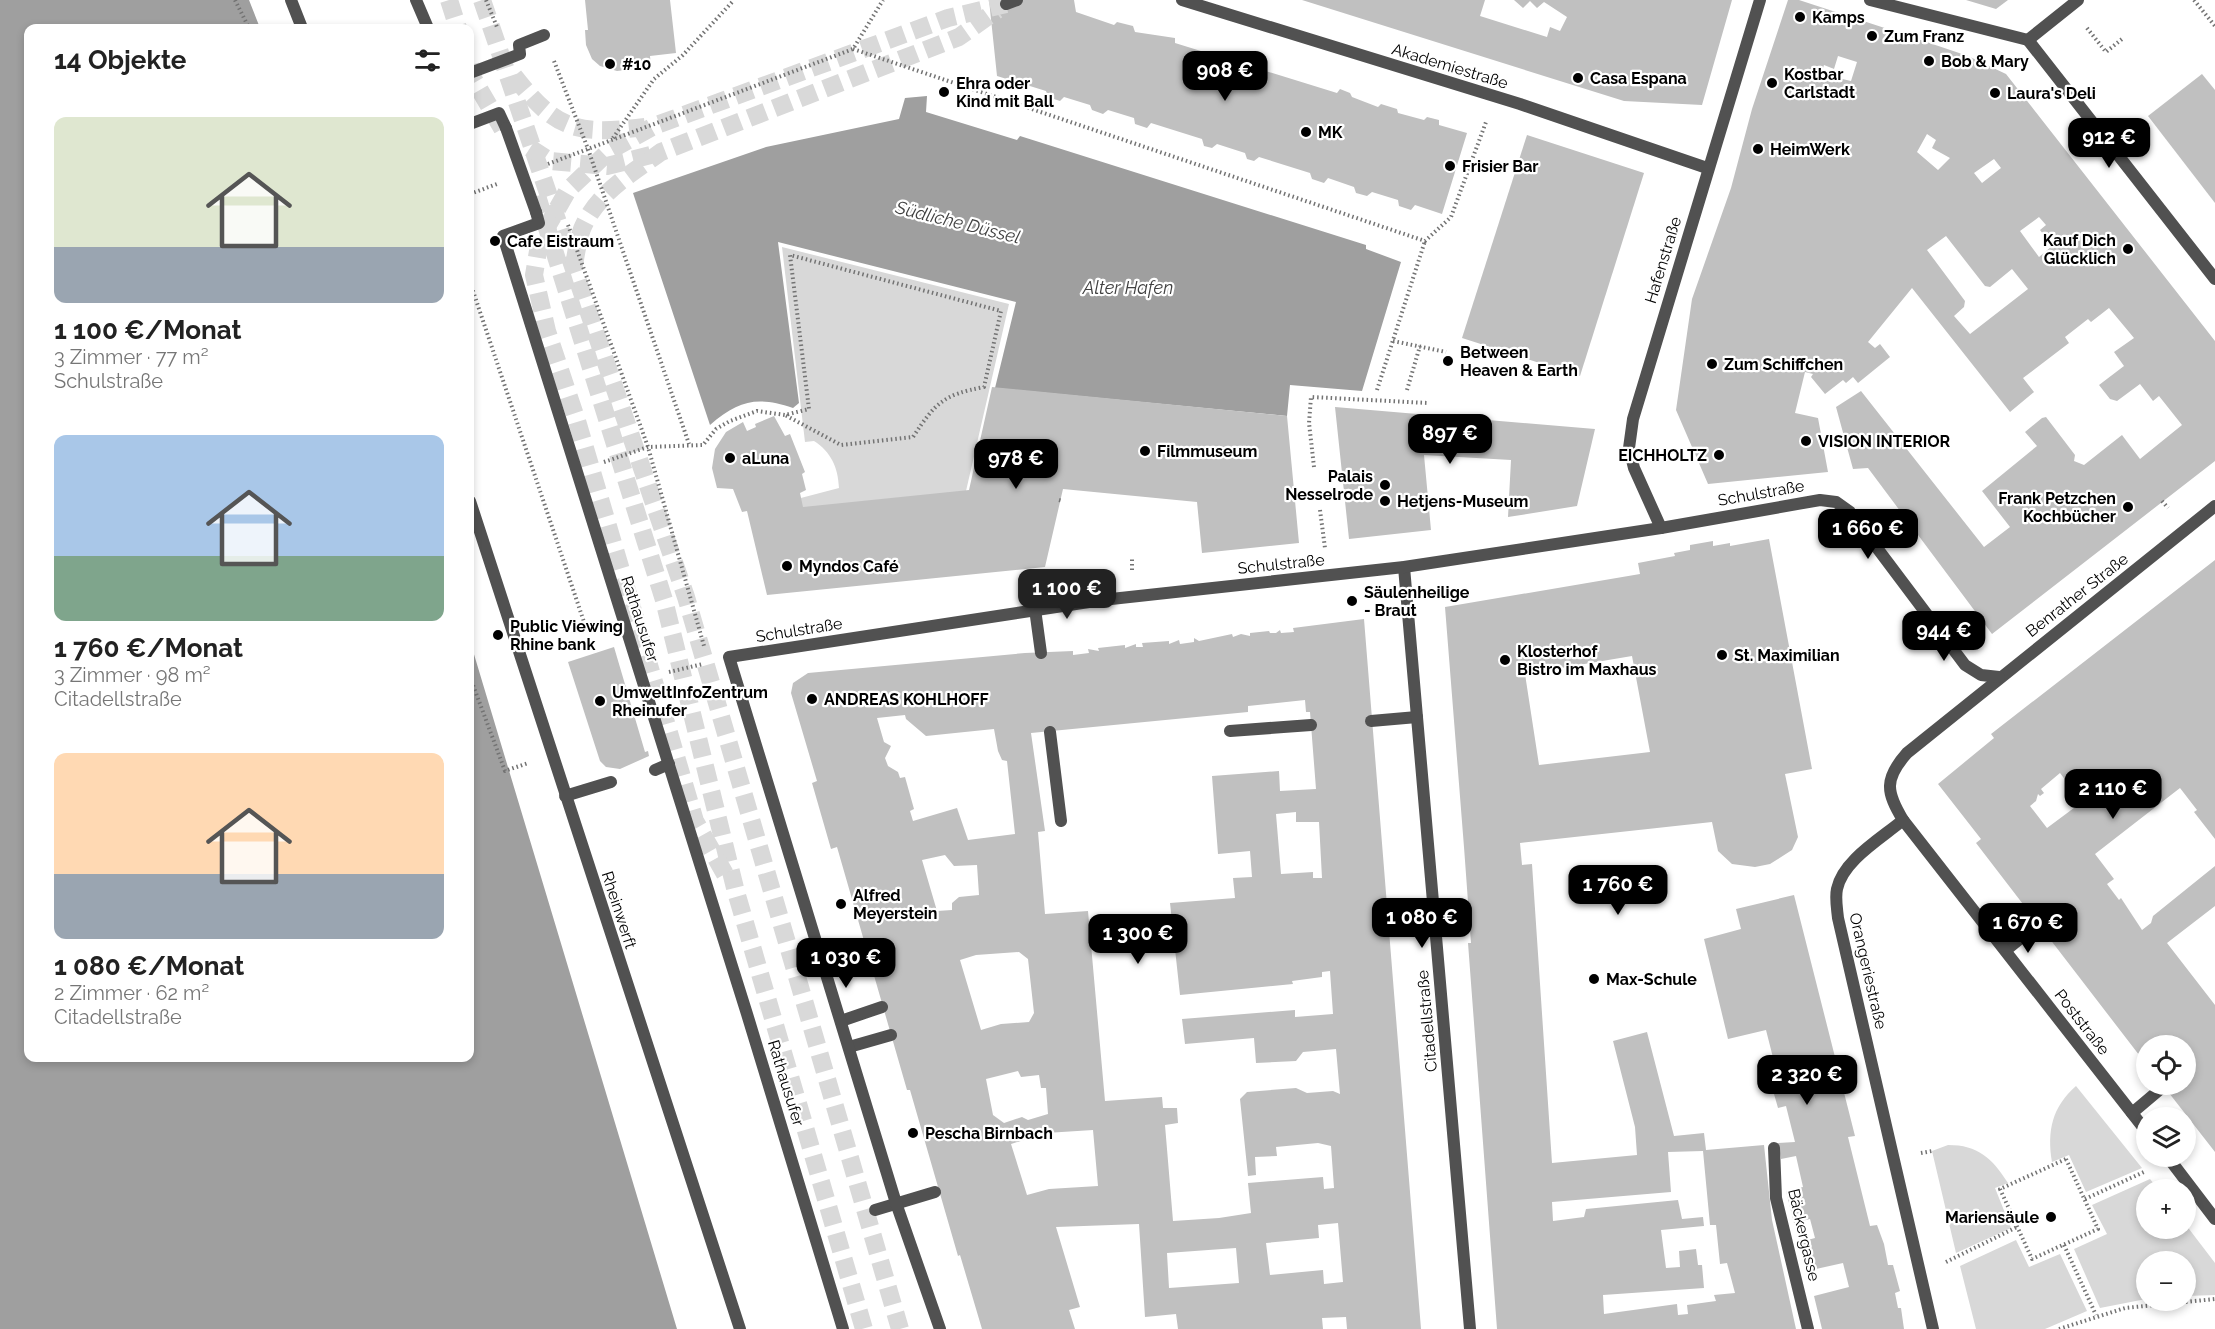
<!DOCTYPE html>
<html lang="de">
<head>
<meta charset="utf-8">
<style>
  :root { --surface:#fff; --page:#f6f6f6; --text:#222; --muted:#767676; --accent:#000 }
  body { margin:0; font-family:Raleway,sans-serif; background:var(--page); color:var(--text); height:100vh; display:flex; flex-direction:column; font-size:22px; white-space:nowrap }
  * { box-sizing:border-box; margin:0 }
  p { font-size:20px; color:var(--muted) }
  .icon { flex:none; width:33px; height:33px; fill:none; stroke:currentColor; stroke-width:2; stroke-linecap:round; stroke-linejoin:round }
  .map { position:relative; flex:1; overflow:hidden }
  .drawer { position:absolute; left:24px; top:24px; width:450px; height:1038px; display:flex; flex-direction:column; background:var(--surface); border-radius:12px; box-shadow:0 3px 9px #0003 }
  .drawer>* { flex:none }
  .buttons { position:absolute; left:2136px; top:1035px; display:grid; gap:12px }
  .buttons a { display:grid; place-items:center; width:60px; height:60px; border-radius:50%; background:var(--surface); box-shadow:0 3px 9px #0003; font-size:30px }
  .price { position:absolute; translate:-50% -51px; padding:0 14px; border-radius:12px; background:var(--accent); color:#fff; font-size:20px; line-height:39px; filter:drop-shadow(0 2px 3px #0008) }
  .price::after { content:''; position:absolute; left:50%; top:36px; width:18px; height:14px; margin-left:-9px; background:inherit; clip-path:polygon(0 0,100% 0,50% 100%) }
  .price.on { background:#222; color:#fff }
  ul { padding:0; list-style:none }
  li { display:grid; align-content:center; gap:12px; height:318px; padding:0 30px }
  li span { display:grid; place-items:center; height:186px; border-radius:12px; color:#555 }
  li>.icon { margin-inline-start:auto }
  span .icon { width:108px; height:108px; fill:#fffc; stroke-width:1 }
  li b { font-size:26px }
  h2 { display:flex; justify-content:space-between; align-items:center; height:72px; padding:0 30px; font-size:26px }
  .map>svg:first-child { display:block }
  .green { fill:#d8d8d8 }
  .water { fill:#9f9f9f }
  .building { fill:#c0c0c0; fill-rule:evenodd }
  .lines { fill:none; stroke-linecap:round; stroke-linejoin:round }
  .highway-tunnel { stroke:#d9d9d9; stroke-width:18; stroke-dasharray:18 9; stroke-linecap:butt }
  .path { stroke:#737373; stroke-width:4; stroke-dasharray:1.5 3; stroke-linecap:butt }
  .lane { stroke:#515151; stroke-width:12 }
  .street { stroke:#515151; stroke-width:12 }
  .street-bridge { stroke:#515151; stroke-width:12 }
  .poi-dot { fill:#000; stroke:#fff; stroke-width:2 }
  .labels { text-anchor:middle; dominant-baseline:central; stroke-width:4.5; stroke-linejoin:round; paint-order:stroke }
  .poi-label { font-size:16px; font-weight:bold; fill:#000; stroke:#fff; text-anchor:start }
  .street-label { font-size:16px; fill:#000; stroke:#fff }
  .water-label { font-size:18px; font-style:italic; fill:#404040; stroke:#fff }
</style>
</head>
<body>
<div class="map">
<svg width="2215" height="1329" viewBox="0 0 2215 1329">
  <rect width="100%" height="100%" fill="#fff"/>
  <g class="green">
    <path d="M782 247 1009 304 966 491 803 509 797 499 839 488C838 467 831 452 814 441L805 442Z"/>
    <path d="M2076 1086 2142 1168 2086 1192 2069 1155 2052 1162C2047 1131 2052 1107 2076 1086Z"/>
    <path d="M1948 1145C1978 1145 1992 1158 2008 1183L1995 1188 2011 1228 1956 1253 1932 1151Z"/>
    <polygon points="2150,1179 2158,1189 2146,1190 2146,1228 2186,1228 2186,1225 2215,1263 2215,1295 2186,1296 2186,1262 2146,1262 2146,1299 2100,1308 2074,1249 2107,1234 2092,1205"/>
    <polygon points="2016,1240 2029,1267 2060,1254 2087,1311 2045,1329 1976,1329 1960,1266"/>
  </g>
  <g class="water">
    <polygon points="0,0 249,0 260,28 28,28 28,1058 470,1058 470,641 677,1329 0,1329"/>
    <path d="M927 96 926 112 1017 140 1020 136 1366 245V249L1401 262 1362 391 1290 385 1287 416 995 388 1016 302 778 242 799 403 793 408C757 396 739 400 710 425L633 193 766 147 899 119 905 98Z"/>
  </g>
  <g class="building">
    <polygon points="585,0 670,0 676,53 650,56 651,67 617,71 600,66 592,59 586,45 585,30 588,30"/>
    <polygon points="989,0 1074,0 1076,12 1114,25 1117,22 1133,26 1135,32 1175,38 1175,43 1337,93 1340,89 1350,93 1352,97 1378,107 1381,104 1397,109 1398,113 1424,120 1427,117 1439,120 1439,125 1467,133 1442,214 1415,205 1411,210 1399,206 1398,200 1372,192 1367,196 1356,193 1354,187 1328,178 1324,183 1312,179 1310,173 1259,157 1254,161 1247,159 1245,153 1217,144 1212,148 1204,146 1202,139 1151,123 1147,128 1135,124 1134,118 1108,110 1103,114 1092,110 1090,105 1064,97 1060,101 1048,97 1046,91 997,76"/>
    <polygon points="1302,0 1485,0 1480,16 1547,37 1550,27 1560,31 1567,17 1544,2 1537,8 1530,1 1523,8 1514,0 1732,0 1702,105 1624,101"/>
    <path d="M1788 0H1799L1900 33 1968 56 2006 74 2215 341V461L1992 634 1868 468 1853 469 1836 407 1861 391 1984 547 2010 527 1982 491 2037 446 2025 432 2042 418 2046 417 2075 455 2074 461 2084 465 2122 435 2140 459 2182 425 2159 396 2153 401 2140 384 2117 401 2110 399 2099 385 2124 366 2114 352 2134 338 2109 308 2091 322 2088 319 2065 337 2069 343 2023 378 2034 392 2010 412 1912 288 1868 342 1875 348 1880 344 1890 357 1858 383 1853 377 1846 383 1843 380 1825 394 1811 377 1813 374 1805 372 1795 413 1818 418 1828 472 1708 484 1676 410 1692 299 1731 188 1752 109ZM1838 56 1857 62 1851 81 1821 74 1824 65 1834 69ZM1927 134 1936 140 1932 148 1950 158 1938 170 1917 152ZM1994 159 2001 168 1982 183 1974 173ZM2039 217 2046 225 2040 230 2046 238 2052 234 2058 241 2039 257 2020 231ZM1946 236 1985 286 1990 287 2012 269 2028 289 1970 334 1954 316 1964 307 1965 301 1927 250Z"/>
    <polygon points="1966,0 2008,0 1996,9"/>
    <polygon points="2202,74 2215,90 2215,203 2148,116"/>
    <polygon points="1527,135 1644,173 1580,376 1462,338"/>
    <polygon points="992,387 1287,416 1299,543 1202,553 1197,502 1063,489 1045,567 767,595 747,511 742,512 733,489 717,488 712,468 715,449 726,432 743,422 747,431 756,427 755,424 774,416 785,436 790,434 805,472 802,474 806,490 800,493 803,507 969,490"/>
    <polygon points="1335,407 1595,429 1577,506 1508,517 1511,460 1424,455 1431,530 1349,539"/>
    <path d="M1769 539 1812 769 1785 774 1798 837 1792 850 1770 864 1755 867 1732 864 1718 851 1712 822 1520 843 1522 865 1532 864 1552 1163 1637 1155 1635 1127 1613 1041 1647 1032 1674 1136 1704 1133 1706 1150 1764 1145 1772 1220 1796 1329H1497L1468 943H1471L1464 847 1445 607 1640 574 1638 563 1675 556 1674 553 1690 550V545L1713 541V546L1730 543V546ZM1632 656 1650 752 1539 765 1525 674ZM1703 1151 1710 1225H1716L1720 1264 1727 1263 1735 1293 1714 1295 1716 1301 1687 1305 1688 1314 1678 1315 1677 1304 1604 1314 1603 1295 1704 1288 1702 1265H1698L1696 1249 1679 1251 1680 1267 1666 1268 1661 1230 1704 1226 1703 1217 1682 1219 1678 1200 1586 1209 1584 1217 1553 1221 1552 1202 1671 1192 1668 1152Z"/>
    <path d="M2215 560V839L2194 812 2197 810 2180 788 2095 854 2114 879 2107 884 2119 900 2121 898 2142 930 2151 923 2153 916 2215 866V906L2167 943 2215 1005V1152L2162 1084H2186V1046H2146V1064L1976 843 1981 839 1938 784 1994 738 1991 734ZM2060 773 2082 802 2047 828 2030 806 2036 801 2038 794 2040 796 2044 793 2041 789Z"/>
    <path d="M1364 619 1421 1329H1347L1346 1317 1322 1318 1323 1329H1178L1176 1314 1145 1317 1139 1224 1056 1227 1080 1307 1069 1310 1075 1329H982L960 1255 958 1256 910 1090H907L837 847 831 849 812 783 817 781 791 693 793 683 808 673 1025 653 1073 651V655L1089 653 1088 649 1099 651 1098 648 1125 645V648L1136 644V647H1143L1142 643 1169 641V644L1179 640 1180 644 1194 642V638L1199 641 1232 634 1233 637 1241 634 1250 636V633L1269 631 1270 633H1276L1280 630 1281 633 1294 632 1293 628ZM1305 700 1306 712H1310L1316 789 1280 791 1279 771 1212 776 1218 854 1250 851 1252 877 1233 878 1235 898 1170 903 1180 995 1293 984 1292 981 1322 977V972L1330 971 1333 1014 1295 1017V1010L1182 1019 1185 1044 1254 1038 1256 1063 1296 1061 1303 1052 1336 1049 1340 1094 1333 1091 1307 1093 1296 1088 1247 1092 1240 1099 1248 1176 1256 1175 1255 1157 1277 1156 1276 1147 1318 1143 1331 1146 1334 1188 1324 1189 1323 1177 1248 1183 1251 1213 1219 1218 1173 1221 1165 1125 1178 1123 1177 1108H1163L1162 1097 1105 1101 1088 911 1045 914 1038 832 1045 831 1031 733 1248 712V706ZM905 715 906 719 926 736 994 729 998 751 1002 760 1007 761 1015 834 968 840 957 808 913 821 910 811 914 809 905 777 900 778 898 772 888 766 885 758 891 746 884 742 877 718ZM1296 812V822H1319L1322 878H1313V872L1281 874 1276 814ZM945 855 954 866 977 865 979 895 959 897 952 903V910L937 911 922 860ZM1019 952 1028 959 1034 1013 1029 1022 1001 1024 981 1030 960 960 976 955ZM1018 1071 1021 1077 1039 1075 1041 1088H1046L1048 1114 1028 1120 1022 1117 1004 1123 993 1115 986 1079ZM1093 1130 1098 1186 1049 1189 1027 1195 1011 1144 1046 1133ZM1338 1223 1343 1282 1324 1284 1323 1270 1270 1275 1266 1243 1319 1238 1318 1225ZM1236 1248 1239 1283 1169 1288 1167 1253Z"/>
    <polygon points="614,647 645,752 648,751 649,756 620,769 606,767 600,761 568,662"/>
    <polygon points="1794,895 1855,1136 1848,1137 1870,1226 1877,1225 1884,1244 1888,1265 1893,1265 1900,1291 1895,1293 1898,1308 1901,1308 1904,1329 1822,1329 1814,1296 1849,1287 1843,1263 1807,1271 1800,1242 1815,1238 1810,1219 1794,1223 1786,1191 1803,1187 1796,1156 1781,1159 1778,1143 1795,1142 1786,1106 1778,1108 1774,1094 1782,1093 1766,1030 1728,1039 1704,939 1741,929 1736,909"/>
  </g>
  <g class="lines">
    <g class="highway-tunnel">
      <polyline points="449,0 458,28"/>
      <polyline points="482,0 686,597 900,1329"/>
      <polyline points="470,65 474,80 503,130"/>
      <path d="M514 76C557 131 577 135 645 127"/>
      <polyline points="530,148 550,161 607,166 651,155"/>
      <polyline points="537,196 664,600 736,892 864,1329"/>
      <path d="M574 265C576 254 578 240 582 229 597 193 631 174 661 152L959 37 997 10"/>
      <polyline points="725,874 695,821 577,421 547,331 534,275 540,239 568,190 609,151 654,126 948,18 1006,4"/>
    </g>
    <g class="path">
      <polyline points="235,0 249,28"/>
      <polyline points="486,0 497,27"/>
      <polyline points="2194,0 2215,26"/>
      <polyline points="2087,28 2106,52 2122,39"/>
      <polyline points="853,49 1425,241 1451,217 1486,122"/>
      <polyline points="554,61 588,149 689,444"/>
      <polyline points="613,138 654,79 683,55 734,0"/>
      <polyline points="548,164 853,49 883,0"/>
      <polyline points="470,194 497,184"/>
      <polyline points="568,225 648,447 704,646"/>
      <polyline points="470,282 587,631 597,627"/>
      <polyline points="1393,341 1446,352"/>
      <polyline points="1377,390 1425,241"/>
      <polyline points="1407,390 1420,346"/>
      <path d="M604 462 648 447 703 445 716 429 730 421 757 411 785 415 809 409 790 255 1001 311 984 387C943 395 936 402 913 437L841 445 785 415"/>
      <polyline points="1314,467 1309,423 1311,397 1428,403"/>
      <polyline points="1059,500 1063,501"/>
      <polyline points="2162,501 2168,508"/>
      <polyline points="1320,510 1325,548"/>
      <polyline points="1132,570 1132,558"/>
      <polyline points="669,672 703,664"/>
      <polyline points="470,677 505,771 528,763"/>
      <polyline points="1921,1153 1932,1151"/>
      <polygon points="2066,1159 2098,1229 2032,1259 2000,1189"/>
      <polyline points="2085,1199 2146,1171"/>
      <polyline points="2064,1245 2096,1315"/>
      <polyline points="1946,1262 2017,1227"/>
      <polyline points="2059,1329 2125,1308 2215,1299"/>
    </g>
    <g class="lane">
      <polyline points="1006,4 1017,0"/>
      <polyline points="1035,609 1041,653"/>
      <polyline points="1371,721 1417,717"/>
      <polyline points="1230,731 1311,725"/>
      <polyline points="1050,732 1061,821"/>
      <polyline points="2006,950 2038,924"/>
      <polyline points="841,1021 882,1007"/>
      <polyline points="849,1047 891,1035"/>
      <polyline points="2132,1113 2164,1086"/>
      <polyline points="875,1210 935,1192"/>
    </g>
    <g class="street">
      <polyline points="291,0 302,28"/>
      <polyline points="416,0 428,28"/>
      <polyline points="1182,0 1520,104 1707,168"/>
      <polyline points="1870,0 2028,40"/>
      <polyline points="2028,40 2215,279"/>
      <polyline points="2028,40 2078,0"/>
      <polyline points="470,73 520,54 519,45 544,35"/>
      <polyline points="470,124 499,113 506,128"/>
      <polyline points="536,212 539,223 503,236 747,1014 843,1329"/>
      <polyline points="470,501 740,1329"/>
      <polyline points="1661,528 1634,468 1629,448 1633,419 1760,0"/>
      <polyline points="1404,567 1470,1329"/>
      <polyline points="655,770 669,764"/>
      <polyline points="565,796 611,782"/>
      <path d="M1903 820C1882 838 1843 860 1837 889 1835 898 1837 908 1838 918L1933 1329"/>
      <path d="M2146 1131 1903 820C1886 792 1884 779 1907 753L2215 506"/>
      <polyline points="1774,1148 1776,1198 1808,1329"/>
      <polyline points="2167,1156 2215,1219"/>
      <polyline points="940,1329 896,1203 729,657 1102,600 1404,567 1661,528 1820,500 1836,502 1850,512 1965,665 1981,675 1999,677"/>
    </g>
    <polyline class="street-bridge" points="506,128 536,212"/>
  </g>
  <g class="poi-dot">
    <circle cx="1800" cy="17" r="6"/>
    <circle cx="1872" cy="36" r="6"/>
    <circle cx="1929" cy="61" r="6"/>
    <circle cx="610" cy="64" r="6"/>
    <circle cx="1578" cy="78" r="6"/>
    <circle cx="1772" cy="83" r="6"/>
    <circle cx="944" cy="92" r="6"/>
    <circle cx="1995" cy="93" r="6"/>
    <circle cx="1306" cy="132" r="6"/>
    <circle cx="1758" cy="149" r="6"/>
    <circle cx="1450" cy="166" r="6"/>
    <circle cx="495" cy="241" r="6"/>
    <circle cx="2128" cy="249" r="6"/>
    <circle cx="1448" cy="361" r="6"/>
    <circle cx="1712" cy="364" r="6"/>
    <circle cx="1806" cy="441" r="6"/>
    <circle cx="1145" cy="451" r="6"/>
    <circle cx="1719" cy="455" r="6"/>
    <circle cx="730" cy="458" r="6"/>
    <circle cx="1385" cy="485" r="6"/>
    <circle cx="1385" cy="501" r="6"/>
    <circle cx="2128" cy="507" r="6"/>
    <circle cx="787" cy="566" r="6"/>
    <circle cx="1352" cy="601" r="6"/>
    <circle cx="498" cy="635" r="6"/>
    <circle cx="1722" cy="655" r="6"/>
    <circle cx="1505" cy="660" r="6"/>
    <circle cx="812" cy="699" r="6"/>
    <circle cx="600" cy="701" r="6"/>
    <circle cx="841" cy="904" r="6"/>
    <circle cx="1594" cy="979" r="6"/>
    <circle cx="913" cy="1133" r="6"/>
    <circle cx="2051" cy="1217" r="6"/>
  </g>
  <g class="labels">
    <g class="poi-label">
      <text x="1812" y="17">Kamps</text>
      <text x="1884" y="36">Zum Franz</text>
      <text x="1941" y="61">Bob &amp; Mary</text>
      <text x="622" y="64">#10</text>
      <text x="1784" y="74">Kostbar<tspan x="1784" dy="18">Carlstadt</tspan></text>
      <text x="1590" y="78">Casa Espana</text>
      <text x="956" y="83">Ehra oder<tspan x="956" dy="18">Kind mit Ball</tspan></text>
      <text x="2007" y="93">Laura's Deli</text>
      <text x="1318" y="132">MK</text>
      <text x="1770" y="149">HeimWerk</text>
      <text x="1462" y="166">Frisier Bar</text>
      <text x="2116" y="240" text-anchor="end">Kauf Dich<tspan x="2116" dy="18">Glücklich</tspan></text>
      <text x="507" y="241">Cafe Eistraum</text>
      <text x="1460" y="352">Between<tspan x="1460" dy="18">Heaven &amp; Earth</tspan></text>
      <text x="1724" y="364">Zum Schiffchen</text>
      <text x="1818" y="441">VISION INTERIOR</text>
      <text x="1157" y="451">Filmmuseum</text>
      <text x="1707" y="455" text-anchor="end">EICHHOLTZ</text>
      <text x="742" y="458">aLuna</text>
      <text x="1373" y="476" text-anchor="end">Palais<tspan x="1373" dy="18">Nesselrode</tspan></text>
      <text x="2116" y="498" text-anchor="end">Frank Petzchen<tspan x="2116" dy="18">Kochbücher</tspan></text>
      <text x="1397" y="501">Hetjens-Museum</text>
      <text x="799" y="566">Myndos Café</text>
      <text x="1364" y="592">Säulenheilige<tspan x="1364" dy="18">- Braut</tspan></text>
      <text x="510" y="626">Public Viewing<tspan x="510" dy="18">Rhine bank</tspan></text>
      <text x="1517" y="651">Klosterhof<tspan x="1517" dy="18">Bistro im Maxhaus</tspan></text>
      <text x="1734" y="655">St. Maximilian</text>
      <text x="612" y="692">UmweltInfoZentrum<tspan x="612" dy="18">Rheinufer</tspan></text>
      <text x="824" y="699">ANDREAS KOHLHOFF</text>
      <text x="853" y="895">Alfred<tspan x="853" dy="18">Meyerstein</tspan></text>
      <text x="1606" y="979">Max-Schule</text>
      <text x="925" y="1133">Pescha Birnbach</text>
      <text x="2039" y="1217" text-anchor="end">Mariensäule</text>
    </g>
    <g class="street-label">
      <text transform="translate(1450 66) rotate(17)">Akademiestraße</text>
      <text transform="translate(1663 260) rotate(-73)">Hafenstraße</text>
      <text transform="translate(1761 493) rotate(-10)">Schulstraße</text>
      <text transform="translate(1281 564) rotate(-6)">Schulstraße</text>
      <text transform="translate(2077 595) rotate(-38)">Benrather Straße</text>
      <text transform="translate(640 619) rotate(72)">Rathausufer</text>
      <text transform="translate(799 630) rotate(-9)">Schulstraße</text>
      <text transform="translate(619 910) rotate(72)">Rheinwerft</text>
      <text transform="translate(1868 971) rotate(77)">Orangeriestraße</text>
      <text transform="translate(1427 1021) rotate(-95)">Citadellstraße</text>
      <text transform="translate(2082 1022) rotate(52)">Poststraße</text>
      <text transform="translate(786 1083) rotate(73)">Rathausufer</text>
      <text transform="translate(1804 1235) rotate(77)">Bäckergasse</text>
    </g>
    <g class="water-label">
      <text transform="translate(958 222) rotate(14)">Südliche Düssel</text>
      <text x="1128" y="287">Alter Hafen</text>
    </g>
  </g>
</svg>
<div class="buttons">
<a><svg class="icon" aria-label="locate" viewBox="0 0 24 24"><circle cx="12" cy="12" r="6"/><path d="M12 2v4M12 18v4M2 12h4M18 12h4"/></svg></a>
<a><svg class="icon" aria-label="layers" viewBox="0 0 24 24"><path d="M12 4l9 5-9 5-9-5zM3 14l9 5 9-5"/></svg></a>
<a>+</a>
<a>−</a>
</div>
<b class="price" style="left:1225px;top:102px">908 €</b>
<b class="price" style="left:2109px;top:169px">912 €</b>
<b class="price" style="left:1450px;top:465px">897 €</b>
<b class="price" style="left:1016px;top:490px">978 €</b>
<b class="price" style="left:1868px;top:560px">1 660 €</b>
<b class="price on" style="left:1067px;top:620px">1 100 €</b>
<b class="price" style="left:1944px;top:662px">944 €</b>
<b class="price" style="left:2113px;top:820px">2 110 €</b>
<b class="price" style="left:1618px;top:916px">1 760 €</b>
<b class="price" style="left:1422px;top:949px">1 080 €</b>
<b class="price" style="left:2028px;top:954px">1 670 €</b>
<b class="price" style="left:1138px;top:965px">1 300 €</b>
<b class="price" style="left:846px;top:989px">1 030 €</b>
<b class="price" style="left:1807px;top:1106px">2 320 €</b>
<section class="drawer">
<h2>14 Objekte<svg class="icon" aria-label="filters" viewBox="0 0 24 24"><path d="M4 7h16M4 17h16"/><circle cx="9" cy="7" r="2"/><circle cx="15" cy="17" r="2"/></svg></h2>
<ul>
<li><span style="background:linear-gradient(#dfe7d0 70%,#9aa5b1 0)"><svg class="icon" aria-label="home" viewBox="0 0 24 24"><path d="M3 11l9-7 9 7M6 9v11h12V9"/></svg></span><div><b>1 100 €/Monat</b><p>3 Zimmer · 77 m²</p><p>Schulstraße</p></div></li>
<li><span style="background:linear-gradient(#a9c7e8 65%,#7fa58c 0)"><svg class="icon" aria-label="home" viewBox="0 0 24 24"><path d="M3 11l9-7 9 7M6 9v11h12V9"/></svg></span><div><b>1 760 €/Monat</b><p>3 Zimmer · 98 m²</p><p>Citadellstraße</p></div></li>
<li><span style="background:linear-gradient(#ffd9b3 65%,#9aa5b1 0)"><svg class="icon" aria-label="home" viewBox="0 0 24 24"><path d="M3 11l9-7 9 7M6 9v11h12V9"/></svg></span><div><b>1 080 €/Monat</b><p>2 Zimmer · 62 m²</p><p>Citadellstraße</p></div></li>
</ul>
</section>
</div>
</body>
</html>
